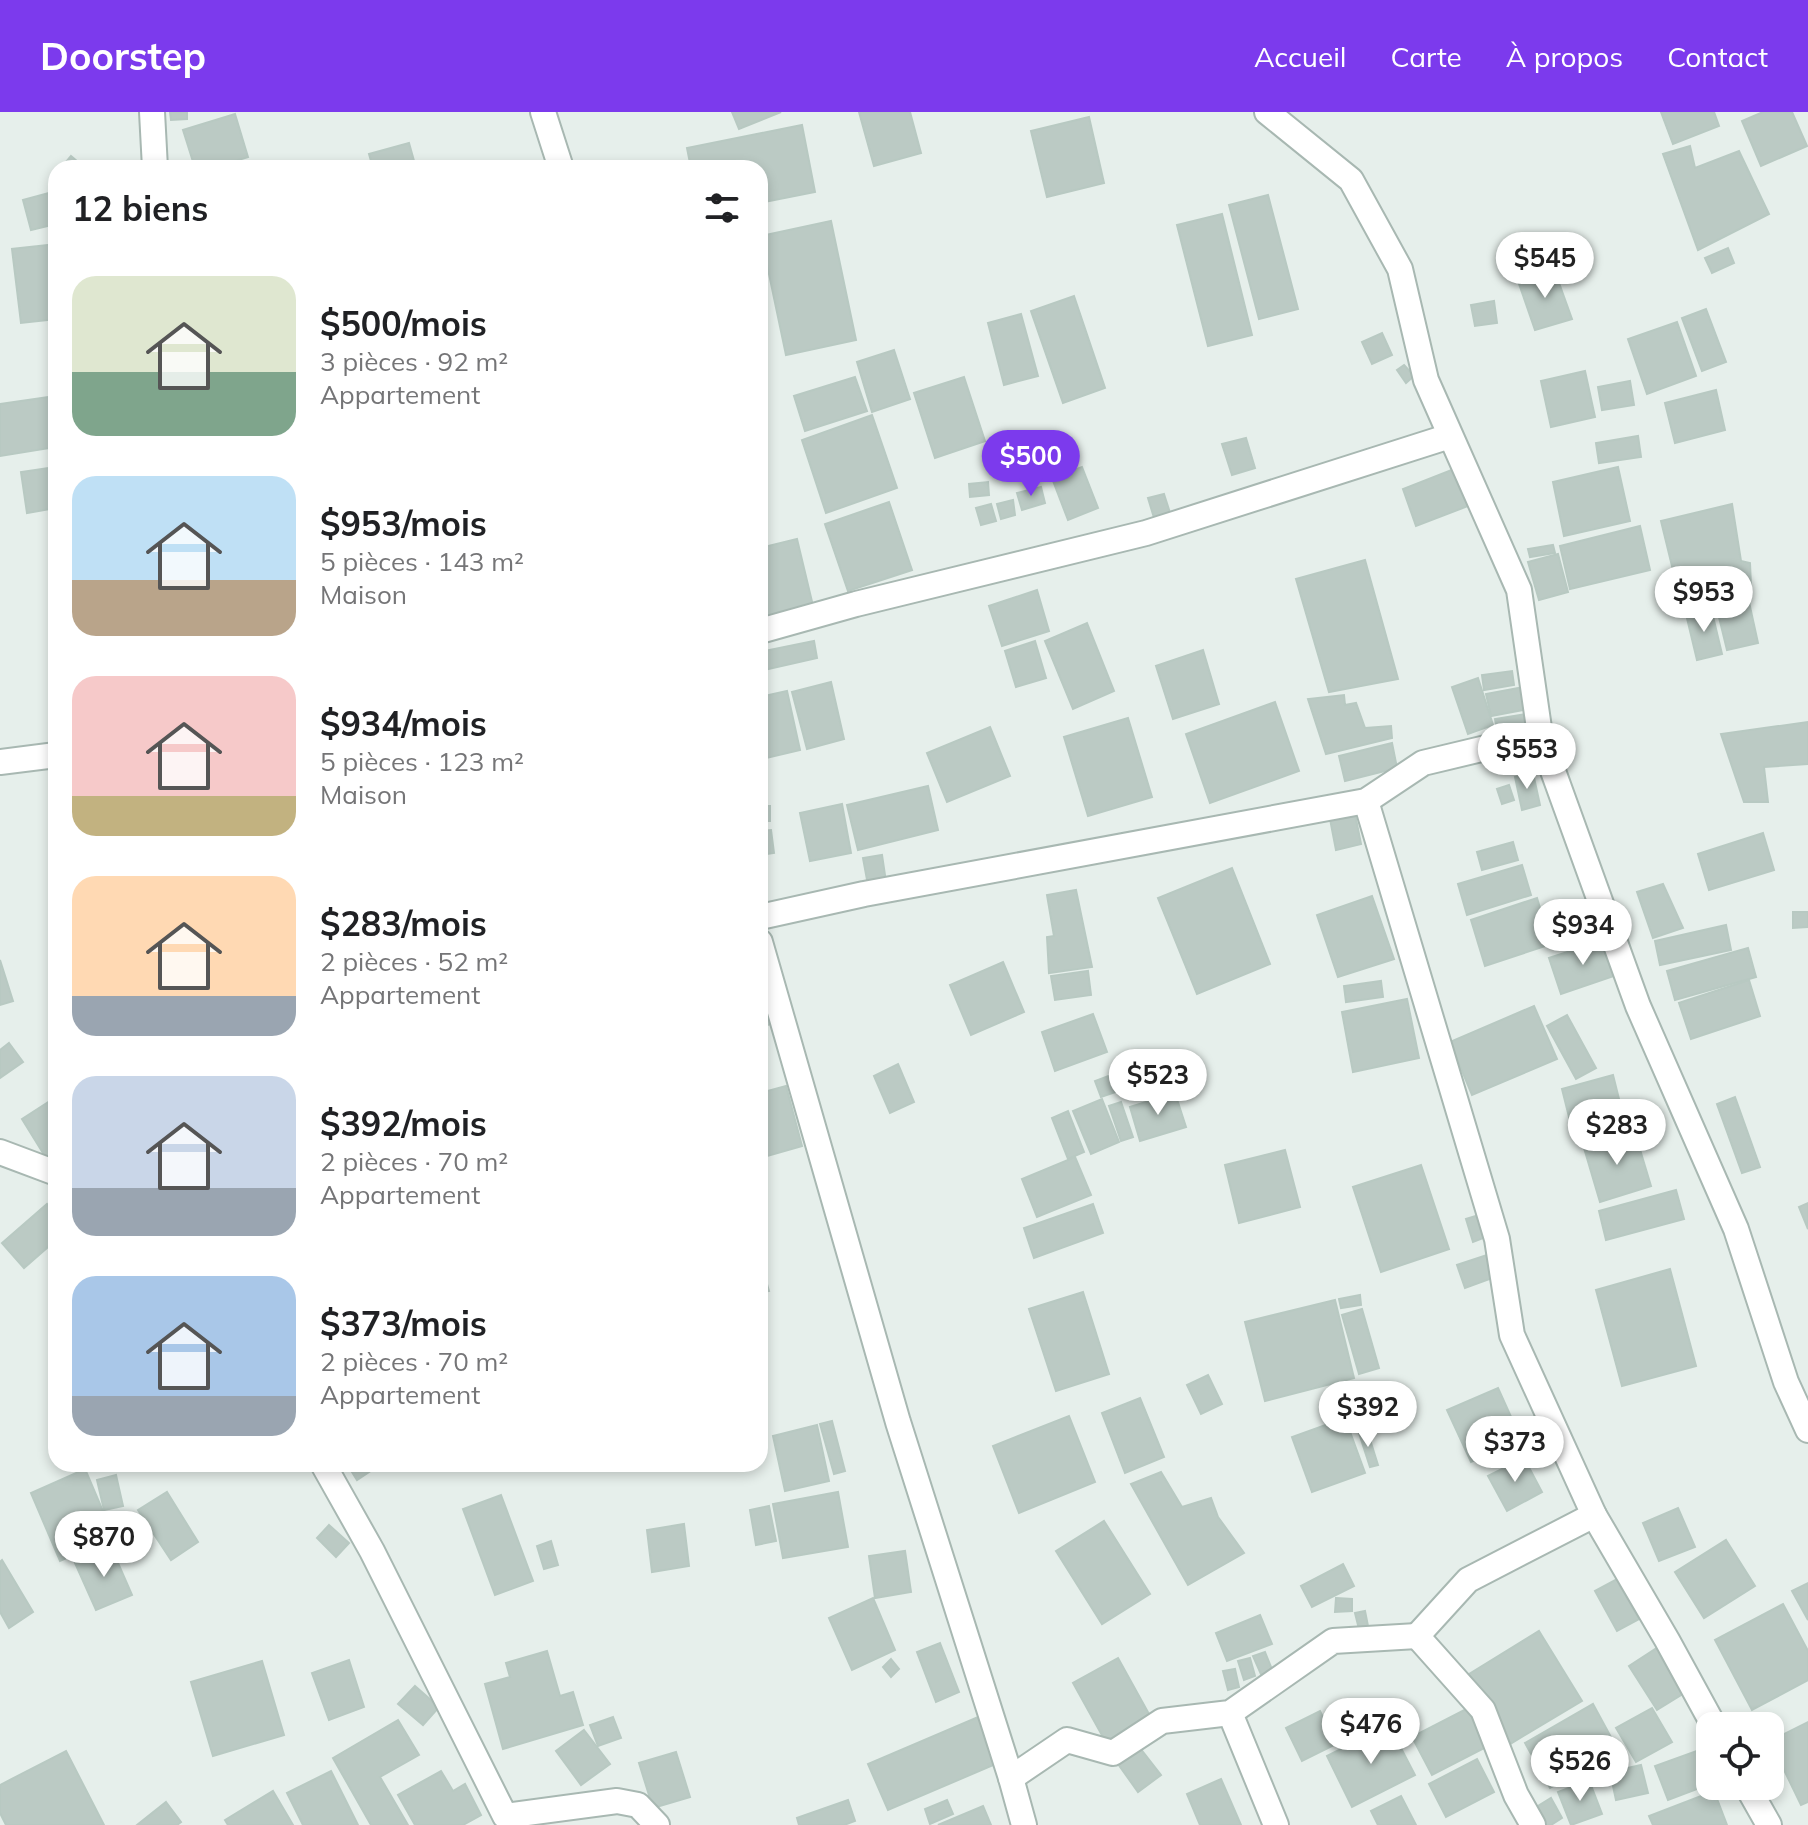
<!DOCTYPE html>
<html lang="fr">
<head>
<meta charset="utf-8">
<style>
  :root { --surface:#fff; --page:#f2f2f2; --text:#202124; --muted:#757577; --accent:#7c3aed }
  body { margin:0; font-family:Mulish,sans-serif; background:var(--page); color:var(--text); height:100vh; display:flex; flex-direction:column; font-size:30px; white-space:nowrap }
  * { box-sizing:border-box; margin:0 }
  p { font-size:26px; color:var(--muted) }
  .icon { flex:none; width:44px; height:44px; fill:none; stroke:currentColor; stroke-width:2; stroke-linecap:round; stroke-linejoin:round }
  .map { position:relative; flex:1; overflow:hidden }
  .details { position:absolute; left:48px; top:48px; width:720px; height:1312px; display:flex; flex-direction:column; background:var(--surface); border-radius:24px; box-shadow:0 4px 12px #0003 }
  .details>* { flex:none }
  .fabs { position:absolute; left:1696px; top:1600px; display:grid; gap:16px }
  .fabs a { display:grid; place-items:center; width:88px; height:88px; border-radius:16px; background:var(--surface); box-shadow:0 4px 12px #0003; font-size:40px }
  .price { position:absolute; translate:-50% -68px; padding:0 18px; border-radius:28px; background:#fff; color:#222; font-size:26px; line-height:52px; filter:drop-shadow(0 2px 4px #0008) }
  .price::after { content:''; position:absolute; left:50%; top:48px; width:24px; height:18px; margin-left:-12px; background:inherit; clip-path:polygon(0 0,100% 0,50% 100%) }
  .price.selected { background:var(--accent); color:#fff }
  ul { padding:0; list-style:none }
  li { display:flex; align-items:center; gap:24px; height:200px; padding:0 24px }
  li span { display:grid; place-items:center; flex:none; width:224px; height:160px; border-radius:24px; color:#555 }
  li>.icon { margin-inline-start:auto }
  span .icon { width:96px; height:96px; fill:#fffc; stroke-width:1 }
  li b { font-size:34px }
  h2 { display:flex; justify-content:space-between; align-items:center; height:96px; padding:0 24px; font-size:34px }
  header { display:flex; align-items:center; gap:48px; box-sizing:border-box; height:112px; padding:0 40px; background:var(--accent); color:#fff }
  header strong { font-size:38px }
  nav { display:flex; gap:44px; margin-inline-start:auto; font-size:28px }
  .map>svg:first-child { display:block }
  .building { fill:#bbcac4; stroke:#b8c9c2; stroke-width:2 }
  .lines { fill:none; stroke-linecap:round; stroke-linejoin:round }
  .minor-casing { stroke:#a8b8b2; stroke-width:28 }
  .minor { stroke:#fff; stroke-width:24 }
</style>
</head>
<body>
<header>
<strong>Doorstep</strong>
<nav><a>Accueil</a><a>Carte</a><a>À propos</a><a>Contact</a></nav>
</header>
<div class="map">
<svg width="1808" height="1713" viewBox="0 0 1808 1713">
  <rect width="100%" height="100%" fill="#e6efeb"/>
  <g class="building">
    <polygon points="170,0 187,0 187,7 171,8"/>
    <polygon points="732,0 781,0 739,17"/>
    <polygon points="859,0 910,0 921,41 874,54"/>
    <polygon points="1661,0 1714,0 1719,14 1673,32"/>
    <polygon points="1763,0 1792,0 1807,34 1761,54 1742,9"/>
    <polygon points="235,2 248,45 212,56 195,56 183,18"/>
    <polygon points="1089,5 1104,71 1047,85 1031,19"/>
    <polygon points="802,13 815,80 760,91 760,56 691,56 687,36"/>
    <polygon points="409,31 416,56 373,56 369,42"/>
    <polygon points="1690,34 1695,56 1739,39 1769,102 1698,138 1663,42"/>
    <polygon points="71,44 85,56 61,56"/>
    <polygon points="56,79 56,112 31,118 23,88"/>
    <polygon points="1268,83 1298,197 1259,207 1229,93"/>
    <polygon points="1222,102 1252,223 1208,234 1177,113"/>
    <polygon points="831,109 856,228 786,243 761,124"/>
    <polygon points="56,132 56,207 21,211 12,137"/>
    <polygon points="1728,136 1734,151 1712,161 1705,146"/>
    <polygon points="1554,157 1572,207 1535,218 1518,169"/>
    <polygon points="1074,184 1105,276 1063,291 1031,199"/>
    <polygon points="1494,189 1497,211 1475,214 1471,193"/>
    <polygon points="1706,197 1726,250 1702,259 1682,206"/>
    <polygon points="1021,202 1038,264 1004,273 988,211"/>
    <polygon points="1677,210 1696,264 1647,282 1628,227"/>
    <polygon points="1382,221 1392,243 1372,252 1362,230"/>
    <polygon points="894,238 910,287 872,300 857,250"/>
    <polygon points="1404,253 1414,264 1406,271 1397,258"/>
    <polygon points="1585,259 1595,305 1551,315 1541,269"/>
    <polygon points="855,265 867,299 805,319 794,284"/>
    <polygon points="964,265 985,329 935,346 914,281"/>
    <polygon points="1630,269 1634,293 1602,298 1598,275"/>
    <polygon points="1716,278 1725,318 1675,331 1665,291"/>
    <polygon points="56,284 56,335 0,344 0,292"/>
    <polygon points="872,303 897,376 826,401 802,328"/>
    <polygon points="1638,324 1641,345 1599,351 1596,331"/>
    <polygon points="1246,326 1255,356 1232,363 1222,332"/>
    <polygon points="56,355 56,396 27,401 21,360"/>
    <polygon points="1082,355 1098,396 1068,408 1052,366"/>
    <polygon points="1618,355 1630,409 1564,424 1553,370"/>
    <polygon points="1454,357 1468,394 1416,414 1403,377"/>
    <polygon points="988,370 989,383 970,385 969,372"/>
    <polygon points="1041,375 1045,391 1022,398 1017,381"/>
    <polygon points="1164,382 1171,404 1155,409 1148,386"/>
    <polygon points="1013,388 1015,403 1001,407 997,392"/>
    <polygon points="889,390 912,458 848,479 825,412"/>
    <polygon points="991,392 996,409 981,413 976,396"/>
    <polygon points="1732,392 1741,449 1750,451 1751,474 1681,491 1661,409"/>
    <polygon points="1640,414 1650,458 1570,477 1560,434"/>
    <polygon points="797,427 814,498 760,510 760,436"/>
    <polygon points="1553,433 1555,441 1530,445 1528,437"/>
    <polygon points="1558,442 1568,480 1539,488 1528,450"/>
    <polygon points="1365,448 1398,567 1329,580 1296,467"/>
    <polygon points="1037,478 1049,519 1002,534 989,494"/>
    <polygon points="1749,490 1758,531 1727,538 1717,497"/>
    <polygon points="1711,496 1722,542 1697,548 1686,502"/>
    <polygon points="1087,511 1114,579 1073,597 1045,529"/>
    <polygon points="814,529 817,546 760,559 760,540"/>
    <polygon points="1035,529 1046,566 1016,575 1005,539"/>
    <polygon points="1203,538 1219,592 1173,607 1156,554"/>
    <polygon points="1512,559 1514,573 1484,578 1482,563"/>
    <polygon points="1478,566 1493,613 1468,622 1452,575"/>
    <polygon points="831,570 844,627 807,637 792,580"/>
    <polygon points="1524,575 1528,597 1491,604 1486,582"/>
    <polygon points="787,579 800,638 762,647 760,636 760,585"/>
    <polygon points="1344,583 1345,593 1356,591 1365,616 1391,614 1392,626 1326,642 1308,587"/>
    <polygon points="1275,590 1299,659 1210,691 1186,622"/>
    <polygon points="1532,601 1534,618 1498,624 1495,607"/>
    <polygon points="1128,606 1152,685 1088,704 1064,625"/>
    <polygon points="1808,610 1808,652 1764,655 1768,690 1744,690 1721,622"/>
    <polygon points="990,615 1010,664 947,690 927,641"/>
    <polygon points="1392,631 1397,656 1345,669 1339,644"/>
    <polygon points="1533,661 1540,693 1522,698 1515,665"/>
    <polygon points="1509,673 1514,688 1502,692 1497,677"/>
    <polygon points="928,674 938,718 858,738 847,693"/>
    <polygon points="842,692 851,741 810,749 800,701"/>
    <rect x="760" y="694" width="10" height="15"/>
    <polygon points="1355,702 1361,732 1336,738 1330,707"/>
    <polygon points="771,718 774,741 760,743 760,719"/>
    <polygon points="1763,721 1774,758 1709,778 1698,742"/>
    <polygon points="1513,730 1518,748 1482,758 1477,740"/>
    <polygon points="882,743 886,770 868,773 863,746"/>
    <polygon points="1522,753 1531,783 1467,803 1458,772"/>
    <polygon points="1232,756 1270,852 1197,882 1158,786"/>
    <polygon points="1663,772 1683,816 1653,826 1637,780"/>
    <polygon points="1076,778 1092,855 1049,861 1047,825 1054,824 1047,783"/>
    <polygon points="1372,784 1394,847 1338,865 1317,803"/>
    <polygon points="1537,786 1551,832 1485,854 1471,808"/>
    <polygon points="1793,800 1808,800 1808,815 1793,816"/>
    <polygon points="1726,813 1731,838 1660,853 1655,829"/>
    <polygon points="1605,828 1617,863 1561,882 1549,846"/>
    <polygon points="1748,836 1756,865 1675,888 1667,859"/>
    <polygon points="0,848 13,889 0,893"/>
    <polygon points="1003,850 1024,900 971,923 950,873"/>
    <polygon points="1088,859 1091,883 1055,888 1051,864"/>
    <polygon points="1749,868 1760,904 1691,927 1679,891"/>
    <polygon points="1381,869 1383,885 1346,890 1344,874"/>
    <polygon points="760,872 771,912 760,915"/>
    <polygon points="1407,887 1419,946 1353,960 1342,900"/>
    <polygon points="1534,894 1557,947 1472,983 1450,930"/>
    <polygon points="1093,902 1107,940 1055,959 1042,920"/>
    <polygon points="1567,903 1596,956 1576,967 1547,914"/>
    <polygon points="9,931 23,950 0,966 0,938"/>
    <polygon points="898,952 914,990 890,1001 874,964"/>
    <polygon points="1119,960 1124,977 1101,985 1095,969"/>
    <polygon points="1613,963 1626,1015 1575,1029 1562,977"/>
    <polygon points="786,974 802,1034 760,1046 760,981"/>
    <polygon points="1175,981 1186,1015 1140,1029 1130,995"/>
    <polygon points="56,985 56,1040 46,1046 22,1007"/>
    <polygon points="1735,985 1760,1055 1742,1061 1717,992"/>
    <polygon points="1102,987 1119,1030 1091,1042 1073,999"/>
    <polygon points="1121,990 1133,1025 1121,1029 1109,994"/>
    <polygon points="1068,999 1084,1040 1068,1047 1052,1006"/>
    <polygon points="1635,1021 1651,1074 1600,1090 1584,1036"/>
    <polygon points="1285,1038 1300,1095 1239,1111 1225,1053"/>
    <polygon points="1075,1045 1091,1083 1037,1105 1022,1067"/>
    <polygon points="1421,1053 1449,1137 1381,1160 1353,1075"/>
    <polygon points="1676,1078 1684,1107 1606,1128 1599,1099"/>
    <polygon points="1808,1091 1808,1117 1799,1095"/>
    <polygon points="47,1092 56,1102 56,1128 24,1156 2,1131"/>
    <polygon points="1093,1092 1103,1121 1034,1146 1024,1116"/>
    <polygon points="1479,1103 1486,1125 1473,1130 1466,1107"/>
    <polygon points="1490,1142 1498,1164 1465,1176 1457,1153"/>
    <polygon points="760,1148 769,1179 760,1181"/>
    <polygon points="1670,1157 1696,1254 1622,1274 1596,1178"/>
    <polygon points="1083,1180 1109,1262 1056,1279 1029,1197"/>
    <polygon points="1360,1183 1361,1193 1341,1196 1339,1187"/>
    <polygon points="1335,1188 1354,1266 1265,1289 1245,1210"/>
    <polygon points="1362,1197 1379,1256 1359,1262 1342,1203"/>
    <polygon points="1208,1263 1222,1292 1201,1302 1187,1273"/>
    <polygon points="1498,1276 1521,1327 1471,1350 1447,1298"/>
    <polygon points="1140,1286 1164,1345 1125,1361 1102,1301"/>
    <polygon points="1069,1304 1095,1370 1019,1401 993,1334"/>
    <polygon points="1345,1306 1365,1361 1312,1380 1292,1325"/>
    <polygon points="832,1309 845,1359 834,1362 820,1312"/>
    <polygon points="817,1313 829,1369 785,1379 773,1324"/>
    <polygon points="1367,1318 1378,1353 1370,1355 1359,1321"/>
    <polygon points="1524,1346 1542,1380 1507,1399 1488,1364"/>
    <polygon points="347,1352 381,1352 357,1368"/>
    <polygon points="85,1357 114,1425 60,1449 31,1381"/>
    <polygon points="1161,1360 1182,1395 1211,1386 1218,1405 1244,1441 1188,1473 1131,1372"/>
    <polygon points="116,1363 123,1394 104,1398 97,1368"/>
    <polygon points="167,1380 198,1430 171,1448 138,1398"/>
    <polygon points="838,1380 848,1435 783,1446 773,1392"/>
    <polygon points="501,1383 533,1469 495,1483 463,1397"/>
    <polygon points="769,1394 776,1429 756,1433 750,1398"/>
    <polygon points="1678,1396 1695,1435 1659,1449 1643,1411"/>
    <polygon points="1104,1409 1150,1482 1102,1512 1056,1439"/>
    <polygon points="684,1412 689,1454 652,1460 647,1418"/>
    <polygon points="329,1413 349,1431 336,1445 317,1426"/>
    <polygon points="1726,1428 1755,1474 1704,1506 1675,1460"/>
    <polygon points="551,1429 558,1453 544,1457 537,1434"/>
    <polygon points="111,1435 132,1483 96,1498 75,1451"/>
    <polygon points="905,1439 911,1480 875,1486 869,1444"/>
    <polygon points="2,1448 33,1500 9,1516 0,1500 0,1450"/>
    <polygon points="1343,1452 1354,1474 1312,1495 1301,1474"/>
    <polygon points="1617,1467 1639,1507 1617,1519 1595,1479"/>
    <polygon points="1808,1471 1808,1508 1792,1479"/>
    <polygon points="873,1486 895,1538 852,1558 829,1506"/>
    <polygon points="1336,1486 1352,1487 1352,1499 1335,1500"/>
    <polygon points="1783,1492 1808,1539 1808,1568 1752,1598 1715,1528"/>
    <polygon points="1365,1499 1369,1519 1360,1521 1355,1501"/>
    <polygon points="1260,1503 1272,1532 1227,1549 1216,1521"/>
    <polygon points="1539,1519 1582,1589 1510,1632 1469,1562"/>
    <polygon points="940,1531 959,1580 936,1590 917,1540"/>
    <polygon points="1663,1532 1691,1577 1657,1598 1629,1554"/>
    <polygon points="547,1539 560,1584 573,1580 583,1613 503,1637 485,1572 510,1565 506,1551"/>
    <polygon points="1265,1540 1275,1565 1264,1569 1253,1544"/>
    <polygon points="1118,1546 1154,1611 1109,1636 1073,1571"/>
    <polygon points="1250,1546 1255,1564 1244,1568 1238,1549"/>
    <polygon points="891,1547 899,1557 891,1565 883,1555"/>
    <polygon points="349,1548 364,1595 329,1608 312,1561"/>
    <polygon points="262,1549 284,1623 213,1644 191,1570"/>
    <polygon points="1235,1557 1239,1575 1228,1578 1223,1559"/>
    <polygon points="415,1574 439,1595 423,1613 398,1592"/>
    <polygon points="1593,1592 1618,1638 1550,1676 1525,1631"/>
    <polygon points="1470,1595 1490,1633 1432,1663 1412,1625"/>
    <polygon points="1652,1596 1672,1630 1636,1650 1616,1616"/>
    <polygon points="1320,1599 1336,1632 1302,1649 1286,1616"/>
    <polygon points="613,1605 621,1626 598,1634 590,1613"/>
    <polygon points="978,1605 998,1651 888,1698 868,1652"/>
    <polygon points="398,1608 419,1643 380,1665 408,1713 371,1713 333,1646"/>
    <polygon points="1808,1610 1808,1690 1801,1693 1770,1629"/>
    <polygon points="1389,1613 1415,1663 1352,1695 1327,1644"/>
    <polygon points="584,1618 610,1652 581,1673 556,1639"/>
    <polygon points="1140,1636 1161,1663 1138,1680 1118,1652"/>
    <polygon points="1705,1636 1710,1648 1710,1672 1668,1688 1655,1654"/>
    <polygon points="66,1639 104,1713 6,1713 0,1701 0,1673"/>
    <polygon points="676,1640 690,1685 653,1696 639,1651"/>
    <polygon points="1477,1647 1494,1680 1446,1705 1429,1672"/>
    <polygon points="1641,1653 1648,1681 1616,1688 1610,1660"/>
    <polygon points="331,1659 358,1713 303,1713 287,1681"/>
    <polygon points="441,1659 453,1679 465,1672 481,1703 463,1713 415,1713 398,1683"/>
    <polygon points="1221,1667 1241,1713 1200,1713 1187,1682"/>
    <polygon points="1589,1668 1602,1702 1571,1713 1558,1680"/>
    <polygon points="273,1679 293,1713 228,1713 225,1708"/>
    <polygon points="1714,1679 1727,1713 1653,1713 1649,1704"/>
    <polygon points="1401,1684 1416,1713 1378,1713 1371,1699"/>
    <polygon points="1551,1686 1562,1706 1551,1713 1542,1713 1533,1697"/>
    <polygon points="848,1688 855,1709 844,1713 799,1713 797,1706"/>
    <polygon points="947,1688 953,1702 930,1712 925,1697"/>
    <polygon points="166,1690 181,1710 177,1713 137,1713"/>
    <polygon points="983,1694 991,1713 938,1713"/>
  </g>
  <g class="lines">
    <g class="minor-casing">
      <g id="minor">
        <polyline points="152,0 155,56"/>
        <polyline points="543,0 561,56"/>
        <polyline points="1267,0 1351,68 1400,157 1426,268 1519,478 1540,623 1638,894 1736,1117 1786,1270 1808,1318"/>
        <polyline points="760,519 856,492 1146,421 1450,324"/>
        <polyline points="0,650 56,643"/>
        <polyline points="1366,689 1497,1127 1512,1223 1594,1403 1667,1528 1714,1614"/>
        <polyline points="760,805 864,782 1366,689 1423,651 1540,623"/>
        <polyline points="760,830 898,1310 1011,1666 1024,1713"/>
        <polyline points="0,1040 56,1061"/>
        <polyline points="323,1352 372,1439 505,1704 617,1689 638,1693 657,1713"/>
        <polyline points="1230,1601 1276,1713"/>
        <polyline points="1011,1666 1067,1628 1113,1641 1162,1609 1230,1601 1333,1529 1417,1524"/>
        <polyline points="1747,1674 1769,1713"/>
        <polyline points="1533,1713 1516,1683 1483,1598 1417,1524 1468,1468 1594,1403"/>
      </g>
    </g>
    <use href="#minor" class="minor"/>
  </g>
</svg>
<div class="fabs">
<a><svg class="icon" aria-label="locate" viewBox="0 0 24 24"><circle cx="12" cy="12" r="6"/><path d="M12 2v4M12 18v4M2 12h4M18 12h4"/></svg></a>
</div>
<b class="price" style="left:1545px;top:188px">$545</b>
<b class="price selected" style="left:1031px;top:386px">$500</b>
<b class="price" style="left:1704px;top:522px">$953</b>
<b class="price" style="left:1527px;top:679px">$553</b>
<b class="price" style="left:1583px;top:855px">$934</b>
<b class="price" style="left:1158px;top:1005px">$523</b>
<b class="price" style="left:1617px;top:1055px">$283</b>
<b class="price" style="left:1368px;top:1337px">$392</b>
<b class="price" style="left:1515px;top:1372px">$373</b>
<b class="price" style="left:104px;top:1467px">$870</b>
<b class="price" style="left:1371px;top:1654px">$476</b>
<b class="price" style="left:1580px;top:1691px">$526</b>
<section class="details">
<h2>12 biens<svg class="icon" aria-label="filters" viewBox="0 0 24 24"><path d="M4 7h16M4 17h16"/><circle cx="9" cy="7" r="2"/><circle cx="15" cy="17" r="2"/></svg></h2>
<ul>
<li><span style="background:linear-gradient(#dfe7d0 60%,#7fa58c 0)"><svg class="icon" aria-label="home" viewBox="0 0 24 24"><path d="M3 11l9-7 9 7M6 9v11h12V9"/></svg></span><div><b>$500/mois</b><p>3 pièces · 92 m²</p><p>Appartement</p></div></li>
<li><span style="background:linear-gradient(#bfe0f5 65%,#b9a48a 0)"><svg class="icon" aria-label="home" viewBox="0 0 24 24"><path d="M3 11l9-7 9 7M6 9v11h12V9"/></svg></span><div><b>$953/mois</b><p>5 pièces · 143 m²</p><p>Maison</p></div></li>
<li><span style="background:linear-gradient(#f6c9c9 75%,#c2b280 0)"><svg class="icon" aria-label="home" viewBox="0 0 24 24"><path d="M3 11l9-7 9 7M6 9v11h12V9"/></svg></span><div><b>$934/mois</b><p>5 pièces · 123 m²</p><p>Maison</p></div></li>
<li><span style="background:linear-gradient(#ffd9b3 75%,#9aa5b1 0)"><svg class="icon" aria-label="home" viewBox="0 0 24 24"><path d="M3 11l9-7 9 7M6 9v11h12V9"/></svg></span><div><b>$283/mois</b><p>2 pièces · 52 m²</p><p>Appartement</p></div></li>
<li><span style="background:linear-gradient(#c9d6e8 70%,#9aa5b1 0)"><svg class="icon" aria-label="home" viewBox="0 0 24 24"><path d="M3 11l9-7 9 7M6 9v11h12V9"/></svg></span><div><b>$392/mois</b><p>2 pièces · 70 m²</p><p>Appartement</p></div></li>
<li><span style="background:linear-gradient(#a9c7e8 75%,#9aa5b1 0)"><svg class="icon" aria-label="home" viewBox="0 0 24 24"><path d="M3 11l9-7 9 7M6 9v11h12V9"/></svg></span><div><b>$373/mois</b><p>2 pièces · 70 m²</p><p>Appartement</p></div></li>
</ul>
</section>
</div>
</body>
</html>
